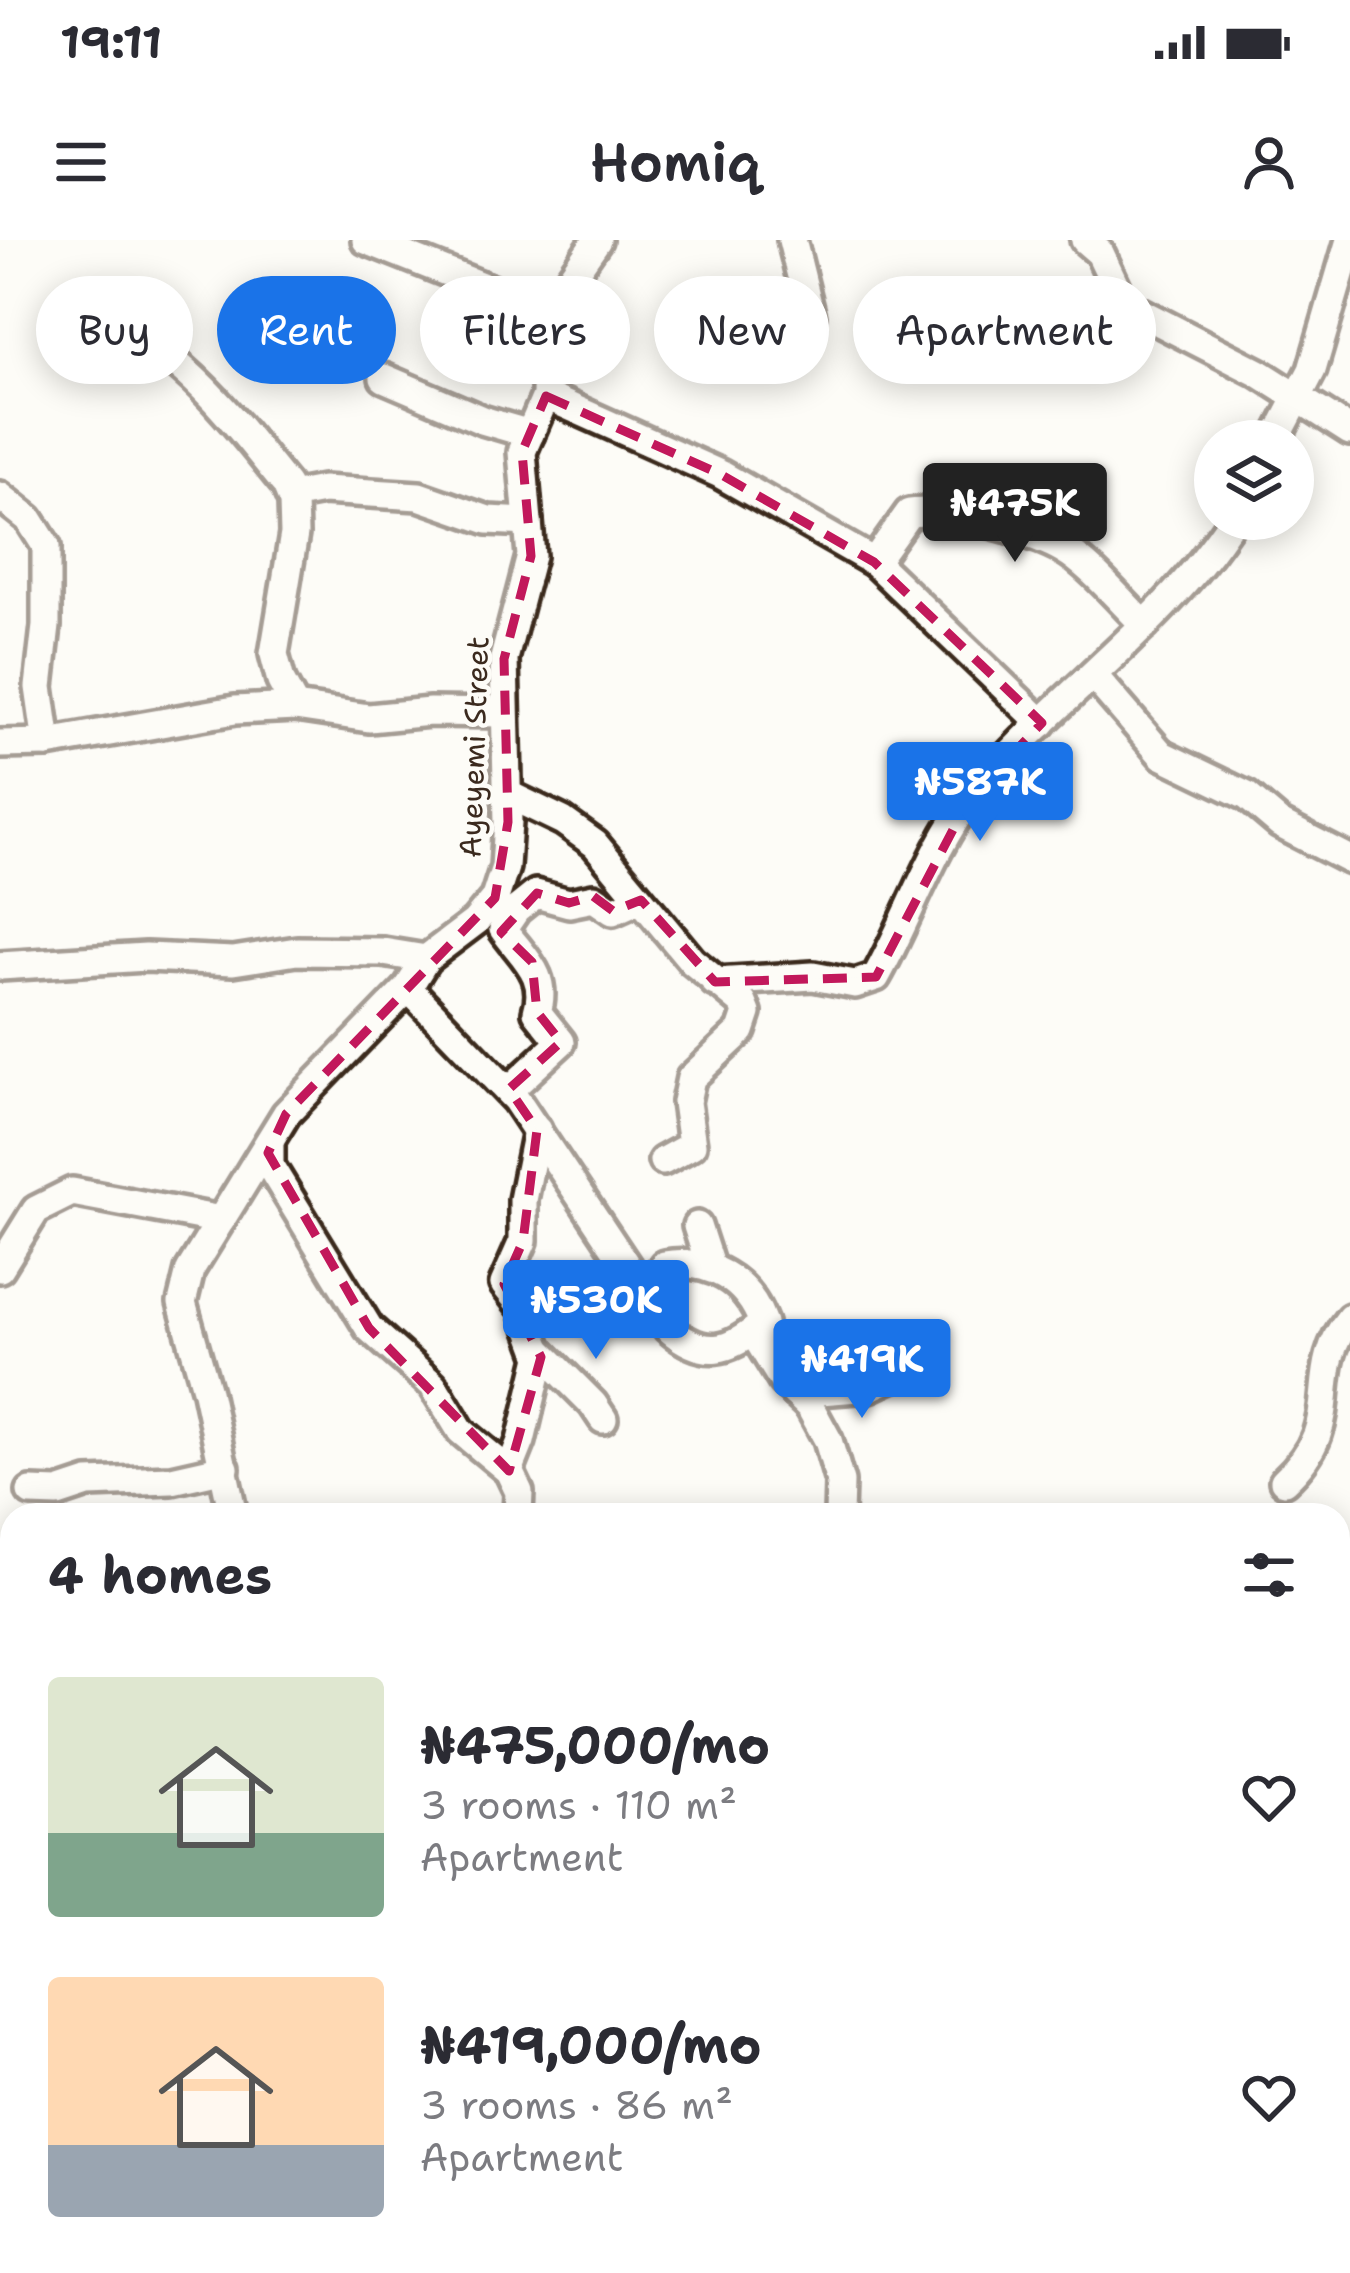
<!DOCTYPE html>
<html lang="en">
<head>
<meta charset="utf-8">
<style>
  :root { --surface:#fff; --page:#f2f2f3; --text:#2b2b33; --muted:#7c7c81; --accent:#1a73e8 }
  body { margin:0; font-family:"Shantell Sans",sans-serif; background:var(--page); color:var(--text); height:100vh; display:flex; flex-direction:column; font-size:45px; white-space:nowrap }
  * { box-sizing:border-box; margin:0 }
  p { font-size:39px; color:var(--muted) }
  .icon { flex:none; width:66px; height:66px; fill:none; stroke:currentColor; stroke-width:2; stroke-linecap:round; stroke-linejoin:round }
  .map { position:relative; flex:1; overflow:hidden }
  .side { position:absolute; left:0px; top:1263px; width:1350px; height:771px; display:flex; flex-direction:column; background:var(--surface); border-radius:36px 36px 0 0; box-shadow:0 6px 30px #0003 }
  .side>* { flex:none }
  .top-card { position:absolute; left:36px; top:36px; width:1278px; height:108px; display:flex; gap:24px }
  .buttons { position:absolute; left:1194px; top:180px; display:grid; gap:24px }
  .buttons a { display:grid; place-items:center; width:120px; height:120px; border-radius:50%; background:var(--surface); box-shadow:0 6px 30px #0003; font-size:60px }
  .price { position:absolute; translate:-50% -102px; padding:0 27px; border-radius:12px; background:var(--accent); color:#fff; font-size:39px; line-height:78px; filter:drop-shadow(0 3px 6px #0008) }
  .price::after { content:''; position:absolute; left:50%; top:72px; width:36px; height:27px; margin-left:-18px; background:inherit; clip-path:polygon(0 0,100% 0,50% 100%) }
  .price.selected { background:#222; color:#fff }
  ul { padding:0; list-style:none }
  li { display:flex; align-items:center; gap:36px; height:300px; padding:0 48px }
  li span { display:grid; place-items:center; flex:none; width:336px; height:240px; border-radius:12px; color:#555 }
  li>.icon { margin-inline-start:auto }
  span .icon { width:144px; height:144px; fill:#fffc; stroke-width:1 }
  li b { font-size:51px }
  h2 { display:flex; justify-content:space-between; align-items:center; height:144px; padding:0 48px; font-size:51px }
  .pill { padding:0 42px; border-radius:54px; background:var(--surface); box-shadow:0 6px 30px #0003; font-size:42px; line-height:108px }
  .pill.selected { background:var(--accent); color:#fff }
  .status { display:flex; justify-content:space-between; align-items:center; height:84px; padding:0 60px; background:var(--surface); direction:ltr }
  .status svg { height:33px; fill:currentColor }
  header { display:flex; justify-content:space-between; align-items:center; height:156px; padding:0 48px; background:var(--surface); font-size:54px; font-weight:600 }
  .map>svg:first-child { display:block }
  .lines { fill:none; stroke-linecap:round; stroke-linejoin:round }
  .minor-casing { stroke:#3b2a1e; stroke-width:36 }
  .minor { stroke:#fdfcf7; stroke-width:27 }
  .marked { fill:none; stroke:#c2185b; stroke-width:9; stroke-dasharray:24 15; stroke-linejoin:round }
  .labels { text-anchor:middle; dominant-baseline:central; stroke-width:9; stroke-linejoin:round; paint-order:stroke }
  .street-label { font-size:30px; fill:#3b2a1e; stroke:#fdfcf7 }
</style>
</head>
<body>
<div class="status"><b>19:11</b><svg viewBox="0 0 49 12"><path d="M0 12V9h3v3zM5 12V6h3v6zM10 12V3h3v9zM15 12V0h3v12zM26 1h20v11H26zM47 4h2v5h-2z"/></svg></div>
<header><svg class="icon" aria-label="menu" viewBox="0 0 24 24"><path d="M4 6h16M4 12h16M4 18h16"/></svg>Homiq<svg class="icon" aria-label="person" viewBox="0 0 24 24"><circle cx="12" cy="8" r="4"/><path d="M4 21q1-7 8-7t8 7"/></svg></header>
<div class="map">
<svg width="1350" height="2033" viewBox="0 0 1350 2033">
  <rect width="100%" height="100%" fill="#fdfcf7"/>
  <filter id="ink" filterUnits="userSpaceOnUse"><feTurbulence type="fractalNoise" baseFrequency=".00833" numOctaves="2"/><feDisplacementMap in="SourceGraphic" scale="24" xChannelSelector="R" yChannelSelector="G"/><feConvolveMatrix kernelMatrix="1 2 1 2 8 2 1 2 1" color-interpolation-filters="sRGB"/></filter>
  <g filter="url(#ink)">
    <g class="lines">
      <g class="minor-casing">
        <g id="minor">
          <polyline points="366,0 547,72"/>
          <polyline points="792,0 811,76"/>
          <polyline points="1085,0 1100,13 1124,64 1259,133 1350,191"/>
          <path d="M100 66C121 92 158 107 184 130 223 164 253 205 286 245L293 262 294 294 274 414 281 441 295 467"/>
          <polyline points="384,138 482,180 530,194"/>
          <polyline points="546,156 720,234 874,322 1042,483"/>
          <polyline points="1275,201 1312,130 1350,0"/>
          <polyline points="0,256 29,279 46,306 46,386 39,447 47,503"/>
          <polyline points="291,256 323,250 419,256 488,280 528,282"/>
          <path d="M874 322 909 273C943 268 1032 291 1063 309 1090 324 1122 363 1145 385"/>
          <polyline points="1093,435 1162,515 1247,556 1280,584 1350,620"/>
          <polyline points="0,504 47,503 235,470 295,467 369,478 430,472 504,473"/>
          <polyline points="509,555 563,581 595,604 692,721 743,763 747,773 741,791 691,838 686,862 692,905 663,921"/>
          <polyline points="0,726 146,717 233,721 297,711 383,712 426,719"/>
          <path d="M715 742 813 736 855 744 876 737C906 684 934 603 970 559 1051 459 1163 388 1233 279"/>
          <path d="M408 748 516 860 668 1088C704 1119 729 1113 763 1083 747 1039 709 1018 664 1025"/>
          <path d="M508 851 561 802 537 772C549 734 522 717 503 689L516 670 536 654 569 663 594 658 613 671 640 659"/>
          <polyline points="270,901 270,926 369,1088 433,1145 461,1191 509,1231 519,1252 518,1275"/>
          <polyline points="697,986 710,1026"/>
          <polyline points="0,1028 36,970 72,952 221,980"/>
          <polyline points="753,1092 783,1141 810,1167 828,1200 840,1242 839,1275"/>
          <polyline points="539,1110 593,1164 603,1179"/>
          <polyline points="795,1153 870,1147 909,1129"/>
          <polyline points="509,1231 521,1201 541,1117 523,1068 504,1044 523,1001 523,960 537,890"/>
          <path d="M1284 1241C1350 1181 1303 1136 1350 1078"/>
          <polyline points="31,1252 58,1253 88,1243 172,1240 225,1228"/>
          <polyline points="233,1275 207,1152 182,1063 190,1030 286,874 408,748 426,719 475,682 495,658 505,627 508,582 504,419 531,316 522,212 546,156 547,72 597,0"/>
          <polyline points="0,1361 12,1364"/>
          <polyline points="0,1479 12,1478"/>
          <polyline points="0,1763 12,1791"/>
          <polyline points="0,1866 12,1862"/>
          <polyline points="120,2022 125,2033"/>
          <polyline points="405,2022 406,2033"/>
          <polyline points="662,2033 676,2022"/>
          <polyline points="1176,2033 1183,2022"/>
        </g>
      </g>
      <use href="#minor" class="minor"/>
    </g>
  </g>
  <path d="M0 0H1350V2033H0ZM546 156 720 234 874 322 1042 483 968 561 876 737 715 742 641 660 613 671 593 656 569 663 537 653 501 692 532 722 537 772 561 802 509 849 537 890 523 1001 504 1044 541 1117 509 1231 369 1088 268 913 286 874 495 658 508 582 504 419 531 316 522 212Z" fill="#fdfcf7" fill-opacity=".55" fill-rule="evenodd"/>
  <path class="marked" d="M546 156 720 234 874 322 1042 483 968 561 876 737 715 742 641 660 613 671 593 656 569 663 537 653 501 692 532 722 537 772 561 802 509 849 537 890 523 1001 504 1044 541 1117 509 1231 369 1088 268 913 286 874 495 658 508 582 504 419 531 316 522 212Z"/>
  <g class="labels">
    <g class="street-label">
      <text transform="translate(474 507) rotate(-88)">Ayeyemi Street</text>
    </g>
  </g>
</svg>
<div class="buttons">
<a><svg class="icon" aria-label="layers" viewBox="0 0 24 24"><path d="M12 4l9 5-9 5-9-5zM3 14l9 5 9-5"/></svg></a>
</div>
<b class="price selected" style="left:1015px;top:325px">₦475K</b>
<b class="price" style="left:980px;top:604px">₦587K</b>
<b class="price" style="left:596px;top:1122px">₦530K</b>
<b class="price" style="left:862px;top:1181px">₦419K</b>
<div class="top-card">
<a class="pill">Buy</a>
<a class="pill selected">Rent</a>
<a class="pill">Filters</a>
<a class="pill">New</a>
<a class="pill">Apartment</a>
</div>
<section class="side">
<h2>4 homes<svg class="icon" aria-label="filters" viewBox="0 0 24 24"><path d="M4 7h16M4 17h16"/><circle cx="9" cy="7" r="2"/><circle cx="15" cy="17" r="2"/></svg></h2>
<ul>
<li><span style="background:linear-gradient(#dfe7d0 65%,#7fa58c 0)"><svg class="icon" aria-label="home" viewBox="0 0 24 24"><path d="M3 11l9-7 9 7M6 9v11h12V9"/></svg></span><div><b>₦475,000/mo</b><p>3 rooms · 110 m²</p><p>Apartment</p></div><svg class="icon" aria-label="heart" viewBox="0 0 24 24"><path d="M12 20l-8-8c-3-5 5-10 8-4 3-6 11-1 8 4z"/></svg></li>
<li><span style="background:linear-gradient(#ffd9b3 70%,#9aa5b1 0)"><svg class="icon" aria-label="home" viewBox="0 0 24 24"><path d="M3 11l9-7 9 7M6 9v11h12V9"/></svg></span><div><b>₦419,000/mo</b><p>3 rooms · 86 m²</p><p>Apartment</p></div><svg class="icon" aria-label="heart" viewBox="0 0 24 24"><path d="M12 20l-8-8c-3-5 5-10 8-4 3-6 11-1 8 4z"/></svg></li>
</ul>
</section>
</div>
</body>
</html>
